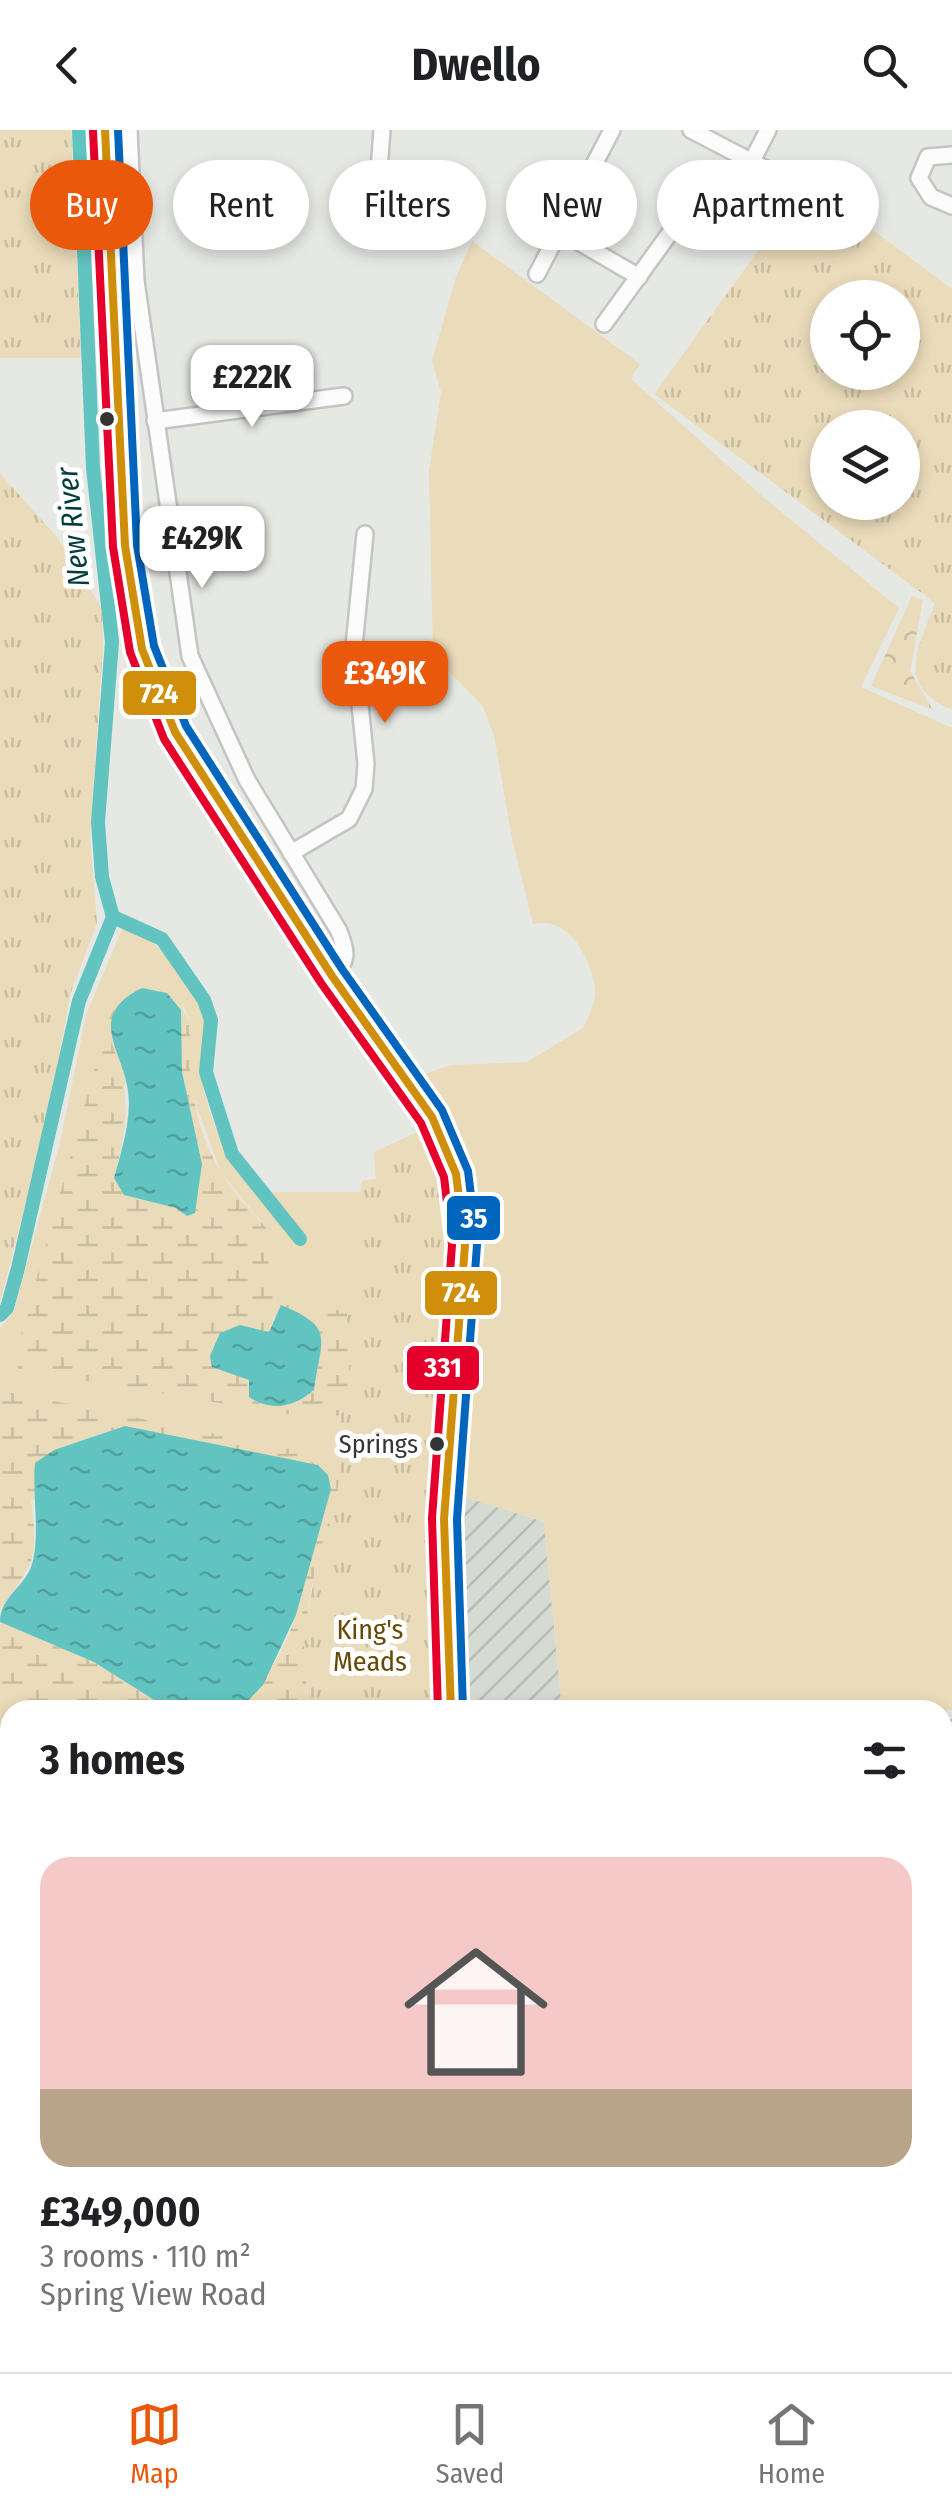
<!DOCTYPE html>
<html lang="en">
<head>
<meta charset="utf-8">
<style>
  :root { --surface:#fff; --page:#f2f2f2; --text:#202124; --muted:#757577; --line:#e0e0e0; --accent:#ea580c }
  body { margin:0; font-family:"Fira Sans Condensed",sans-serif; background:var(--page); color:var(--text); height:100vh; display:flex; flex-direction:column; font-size:38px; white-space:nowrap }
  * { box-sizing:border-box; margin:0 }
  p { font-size:32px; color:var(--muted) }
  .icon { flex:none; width:55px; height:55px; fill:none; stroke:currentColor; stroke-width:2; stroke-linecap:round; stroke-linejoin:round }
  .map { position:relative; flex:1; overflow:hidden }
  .side { position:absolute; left:0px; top:1570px; width:952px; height:672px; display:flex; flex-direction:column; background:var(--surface); border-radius:30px 30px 0 0; box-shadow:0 5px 15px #0003 }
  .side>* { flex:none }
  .guide { position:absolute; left:30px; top:30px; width:892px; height:90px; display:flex; gap:20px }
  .tools { position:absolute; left:810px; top:150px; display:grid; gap:20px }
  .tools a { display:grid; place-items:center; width:110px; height:110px; border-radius:50%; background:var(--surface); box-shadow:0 5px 15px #0003; font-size:50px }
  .price { position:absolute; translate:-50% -85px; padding:0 22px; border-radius:20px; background:#fff; color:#222; font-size:32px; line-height:65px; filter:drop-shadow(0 2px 5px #0008) }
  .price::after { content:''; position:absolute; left:50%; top:60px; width:30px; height:22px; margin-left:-15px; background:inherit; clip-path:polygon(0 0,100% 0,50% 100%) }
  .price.current { background:var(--accent); color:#fff }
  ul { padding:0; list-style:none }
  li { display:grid; align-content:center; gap:20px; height:530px; padding:0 40px }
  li+li { border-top:2px solid var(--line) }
  li span { display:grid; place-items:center; height:310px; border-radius:30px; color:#555 }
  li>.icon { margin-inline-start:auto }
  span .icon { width:180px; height:180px; fill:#fffc; stroke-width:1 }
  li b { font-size:42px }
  h2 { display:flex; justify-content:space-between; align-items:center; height:120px; padding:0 40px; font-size:42px }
  .pill { padding:0 35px; border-radius:45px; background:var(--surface); box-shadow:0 5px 15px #0003; font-size:35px; line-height:90px }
  .pill.current { background:var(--accent); color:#fff }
  header { display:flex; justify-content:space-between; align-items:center; height:130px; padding:0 40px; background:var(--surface); font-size:45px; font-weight:700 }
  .menu { display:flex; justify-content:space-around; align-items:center; height:140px; border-top:2px solid var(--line); background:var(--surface); font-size:28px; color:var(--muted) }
  .menu a { display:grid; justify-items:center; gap:5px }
  .menu .current { color:var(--accent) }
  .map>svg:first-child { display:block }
  .industrial { fill:url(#industrial-furrows) }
  .grass { fill:#eadbba; fill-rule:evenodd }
  .forest { fill:url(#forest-crowns) }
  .wetland { fill:url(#wetland-marsh); fill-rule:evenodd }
  .park { fill:url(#park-tufts); fill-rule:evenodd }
  .water { fill:url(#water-ripples) }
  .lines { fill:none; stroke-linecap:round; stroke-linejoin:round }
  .canal { stroke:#62c4c1; stroke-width:14 }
  .minor-casing { stroke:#c3c5c2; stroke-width:20 }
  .primary-casing { stroke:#c3c5c2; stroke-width:30 }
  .trunk-casing { stroke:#c3c5c2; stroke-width:30 }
  .minor { stroke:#fbfcfb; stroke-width:15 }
  .primary { stroke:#fbfcfb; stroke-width:25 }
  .trunk { stroke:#fbfcfb; stroke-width:25 }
  .bus-1-casing { stroke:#fff; stroke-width:15 }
  .bus-2-casing { stroke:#fff; stroke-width:15 }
  .bus-3-casing { stroke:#fff; stroke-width:15 }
  .bus-1 { stroke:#d08f0a; stroke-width:8 }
  .bus-2 { stroke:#e4002b; stroke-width:8 }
  .bus-3 { stroke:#0065bd; stroke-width:8 }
  .bus-dot { fill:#343533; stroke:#fff; stroke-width:4 }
  .labels { text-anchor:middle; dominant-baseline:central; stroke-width:10; stroke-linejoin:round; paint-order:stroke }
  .bus-label { font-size:26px; fill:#343533; stroke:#fff; text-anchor:end }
  .park-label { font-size:28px; fill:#654a06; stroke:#fff }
  .water-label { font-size:30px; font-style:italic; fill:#003c3c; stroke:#fff }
  .line-badge { stroke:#fff; stroke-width:4 }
  .badge-label { font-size:28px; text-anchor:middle; font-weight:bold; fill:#fff }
</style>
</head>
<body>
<header><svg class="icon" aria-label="back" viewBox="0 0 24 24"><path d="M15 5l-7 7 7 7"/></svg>Dwello<svg class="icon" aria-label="search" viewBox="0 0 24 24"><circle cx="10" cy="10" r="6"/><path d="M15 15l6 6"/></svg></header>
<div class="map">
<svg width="952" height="2242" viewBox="0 0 952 2242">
  <defs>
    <pattern id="industrial-furrows" width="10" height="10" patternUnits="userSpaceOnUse" patternTransform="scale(2.5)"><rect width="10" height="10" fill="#d5dad3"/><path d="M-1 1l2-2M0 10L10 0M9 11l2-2" fill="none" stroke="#b7bcb6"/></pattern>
    <pattern id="forest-crowns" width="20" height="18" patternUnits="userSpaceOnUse" patternTransform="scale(2.5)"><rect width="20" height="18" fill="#eadbba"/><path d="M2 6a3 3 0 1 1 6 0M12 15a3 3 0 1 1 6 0" fill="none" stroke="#c9bda0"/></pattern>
    <pattern id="wetland-marsh" width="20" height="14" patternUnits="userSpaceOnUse" patternTransform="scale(2.5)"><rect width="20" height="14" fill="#eadbba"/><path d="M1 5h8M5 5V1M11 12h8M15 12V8" fill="none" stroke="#c9bda0"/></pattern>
    <pattern id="park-tufts" width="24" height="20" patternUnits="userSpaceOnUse" patternTransform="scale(2.5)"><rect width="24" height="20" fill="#eadbba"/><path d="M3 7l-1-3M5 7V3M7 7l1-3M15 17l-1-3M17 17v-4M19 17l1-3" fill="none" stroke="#c9bda0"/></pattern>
    <pattern id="water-ripples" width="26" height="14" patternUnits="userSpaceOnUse" patternTransform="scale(2.5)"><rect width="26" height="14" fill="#62c4c1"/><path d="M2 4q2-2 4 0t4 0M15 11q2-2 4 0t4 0" fill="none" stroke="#52a09d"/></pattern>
  </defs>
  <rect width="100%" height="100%" fill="#e6e8e4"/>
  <polygon class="industrial" points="453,1363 544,1392 562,1580 464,1580 456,1534"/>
  <g class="grass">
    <path d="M472 111 640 234 631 249 763 367 899 478 861 557 952 598V1580H562L544 1392 453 1363 479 1093 466 1042 416 947 451 935 527 932 583 898C589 886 596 872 595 858 591 829 569 785 533 794L512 709 494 606 483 576 433 526 429 341 441 262 432 231 456 147Z"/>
    <path d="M123 797C162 811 199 850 204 892 207 910 199 929 201 946 208 991 232 1036 260 1070L272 1062H361L362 1051 376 1049 374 1022 453 1136 431 1352 439 1580H309L304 1516 308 1480 338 1334 323 1326 0 1260V1199L14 1181 60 1013 86 885ZM184 876 191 892 186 932 191 961 221 1043 272 1105 268 1136 273 1153 297 1167 347 1183 317 1289 19 1240 22 1201 74 1022Z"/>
  </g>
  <polygon class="forest" points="912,466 923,470 910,541 933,580 871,556"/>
  <g class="wetland">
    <path d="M146 853 166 857 191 892C185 941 195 1001 222 1044 235 1065 256 1085 272 1105L268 1136 273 1152 297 1167 347 1183 350 1262 341 1285 317 1289 19 1240 15 1231 22 1201 107 894 118 870ZM181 880 182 942 202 1034 195 1083 187 1086 176 1078 125 1065 114 1048C129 992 132 959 108 905ZM276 1179 261 1275 249 1250 239 1243 240 1195 269 1203Z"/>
    <path d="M0 1260 323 1326 338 1334C343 1374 323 1409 314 1447 303 1492 304 1535 309 1580H239C277 1541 302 1486 308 1432L31 1369C38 1432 36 1429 0 1479Z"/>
    <polygon points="0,1492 94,1532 170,1580 10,1580 10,2232 408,2232 411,2242 0,2242"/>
  </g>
  <g class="park">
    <polygon points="0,0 71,0 81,228 0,228"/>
    <path d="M808 52 952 159V580C894 554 919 518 935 473L654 264ZM828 168H902V242H828ZM828 298H902V372H828Z"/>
    <polygon points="0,343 56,406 102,478 103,519 90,707 97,793 70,865 49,984 0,1172"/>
    <polygon points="424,999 447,1055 453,1089 453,1136 431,1352 439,1580 309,1580 304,1516 314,1447 341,1358 341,1285 350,1262 347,1183 362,1051 376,1049 374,1022"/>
  </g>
  <g class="water">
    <path d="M142 858 167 863 181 880 182 942 202 1034 195 1083 187 1086 176 1078 124 1065 114 1048C121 1022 132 989 128 961 123 920 85 886 142 858Z"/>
    <path d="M281 1175C336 1198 321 1207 314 1260 294 1277 272 1282 249 1267V1250L212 1237 210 1226 220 1203 240 1195 269 1202Z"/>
    <path d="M125 1296 318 1335 328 1345 331 1359 296 1485 263 1555 239 1580H170L94 1532 0 1492C0 1467 23 1458 31 1437 41 1409 32 1364 35 1333L54 1320Z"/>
  </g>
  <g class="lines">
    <g class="canal">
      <polyline points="113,787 162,809 204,870 211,890 206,942 232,1024 300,1109"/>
      <polyline points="0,1185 7,1178 18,1138 79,871 113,787 102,747 98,692 112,512 93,338 79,0"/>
    </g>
    <g class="minor-casing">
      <g id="minor">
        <path d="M129 0 136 151 190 526 247 650 339 801C346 821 350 831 332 846"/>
        <polyline points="691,0 766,39"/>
        <polyline points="952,25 928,27 919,48 931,67 952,76"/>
        <polyline points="752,31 768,0"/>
        <polyline points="378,54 382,0"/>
        <polyline points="560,101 639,147"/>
        <polyline points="537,144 612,0"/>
        <polyline points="604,194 683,85"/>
        <polyline points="155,291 344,266"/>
        <polyline points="291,723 349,689 364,659 366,634 354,516 365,404"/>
        <polyline points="942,1807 952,1805"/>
        <polyline points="942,2004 952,2000"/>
        <polyline points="942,2179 952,2194"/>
      </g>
    </g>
    <g class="primary-casing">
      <g id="primary">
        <polyline points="105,0 125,416 142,519 175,602 332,846 432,987 456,1044 465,1115 444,1389 451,1580"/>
        <polyline points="581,2232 583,2242"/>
      </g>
    </g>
    <g class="trunk-casing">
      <g id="trunk">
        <polyline points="942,1607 952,1604"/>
        <polyline points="942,1628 952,1626"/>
        <polyline points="942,1650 952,1648"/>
        <polyline points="942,1674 952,1673"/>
        <polyline points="0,1814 10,1812"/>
        <polyline points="0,1836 10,1834"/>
      </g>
    </g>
    <use href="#minor" class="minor"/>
    <use href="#primary" class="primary"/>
    <use href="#trunk" class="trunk"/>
    <g class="bus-1-casing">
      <polyline id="bus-1" points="105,0 125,416 142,519 175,602 332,846 432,987 456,1044 465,1115 444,1389 451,1580"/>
    </g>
    <g class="bus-2-casing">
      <polyline id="bus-2" points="93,1 113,417 130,522 164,609 321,853 421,993 444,1047 452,1115 432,1388 438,1580"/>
    </g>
    <g class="bus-3-casing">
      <polyline id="bus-3" points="118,0 137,415 154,516 186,596 342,839 442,980 468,1041 477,1115 457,1389 463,1580"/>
    </g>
    <use href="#bus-1" class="bus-1"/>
    <use href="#bus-2" class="bus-2"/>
    <use href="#bus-3" class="bus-3"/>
  </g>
  <g class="bus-dot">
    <circle cx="107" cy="289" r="9"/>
    <circle cx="437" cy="1314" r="9"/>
  </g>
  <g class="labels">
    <g class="bus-label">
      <text x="418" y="1314">Springs</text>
    </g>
    <g class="park-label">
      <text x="370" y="1499">King's<tspan x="370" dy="32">Meads</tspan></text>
    </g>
    <g class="water-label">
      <text transform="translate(73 397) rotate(-96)">New River</text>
    </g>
  </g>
  <g class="line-badge">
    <rect x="121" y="539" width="77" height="48" rx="10" fill="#d08f0a"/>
    <rect x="445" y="1064" width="57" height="48" rx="10" fill="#0065bd"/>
    <rect x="423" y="1139" width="76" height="48" rx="10" fill="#d08f0a"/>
    <rect x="405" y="1214" width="76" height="48" rx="10" fill="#e4002b"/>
  </g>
  <g class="badge-label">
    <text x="159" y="573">724</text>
    <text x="474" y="1098">35</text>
    <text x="461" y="1172">724</text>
    <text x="443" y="1247">331</text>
  </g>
</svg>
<div class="tools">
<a><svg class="icon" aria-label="locate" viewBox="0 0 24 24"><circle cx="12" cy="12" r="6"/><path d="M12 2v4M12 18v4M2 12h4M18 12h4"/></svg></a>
<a><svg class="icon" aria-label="layers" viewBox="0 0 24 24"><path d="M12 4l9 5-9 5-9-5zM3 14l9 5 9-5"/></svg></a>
</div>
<b class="price" style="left:252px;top:300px">£222K</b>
<b class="price" style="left:202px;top:461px">£429K</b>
<b class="price current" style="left:385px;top:596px">£349K</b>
<div class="guide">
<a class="pill current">Buy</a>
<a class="pill">Rent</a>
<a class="pill">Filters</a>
<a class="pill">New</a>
<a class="pill">Apartment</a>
</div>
<section class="side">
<h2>3 homes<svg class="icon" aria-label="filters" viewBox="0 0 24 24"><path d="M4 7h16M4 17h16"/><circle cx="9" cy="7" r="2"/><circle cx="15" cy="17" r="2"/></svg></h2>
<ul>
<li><span style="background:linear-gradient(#f6c9c9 75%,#b9a48a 0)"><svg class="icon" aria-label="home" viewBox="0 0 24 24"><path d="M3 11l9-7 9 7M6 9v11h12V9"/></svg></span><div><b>£349,000</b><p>3 rooms · 110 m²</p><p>Spring View Road</p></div></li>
</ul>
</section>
</div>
<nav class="menu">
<a class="current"><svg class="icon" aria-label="map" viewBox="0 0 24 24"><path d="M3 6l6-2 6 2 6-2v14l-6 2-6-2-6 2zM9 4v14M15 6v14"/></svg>Map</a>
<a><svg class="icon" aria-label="saved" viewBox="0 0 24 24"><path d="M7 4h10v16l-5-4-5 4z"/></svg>Saved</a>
<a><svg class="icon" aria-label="home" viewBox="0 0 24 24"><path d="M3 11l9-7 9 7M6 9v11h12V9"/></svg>Home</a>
</nav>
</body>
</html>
